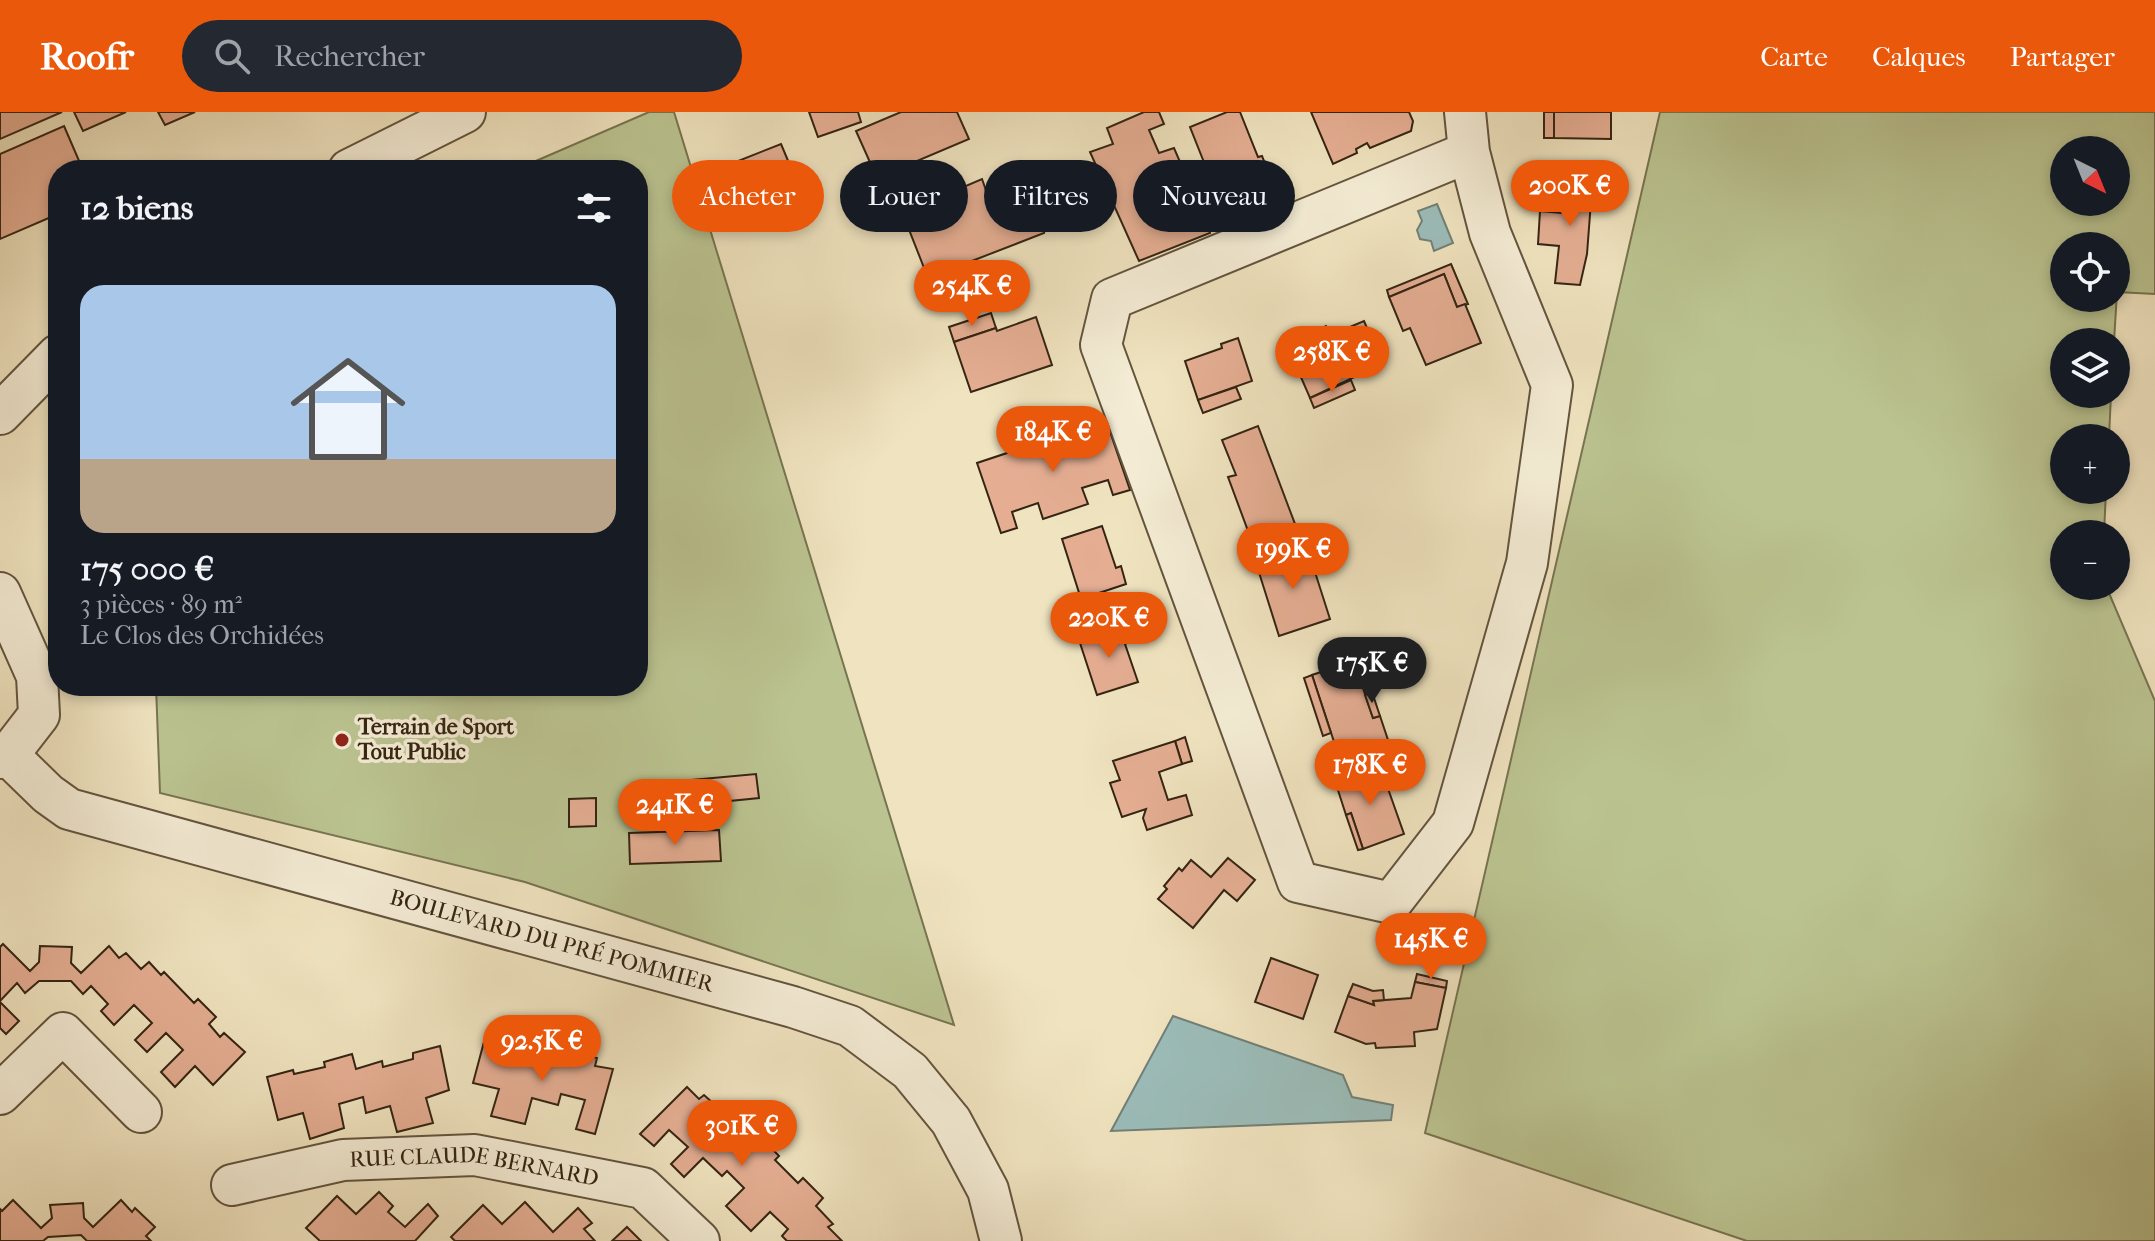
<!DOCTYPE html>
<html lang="fr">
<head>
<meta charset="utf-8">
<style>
  :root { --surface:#171b24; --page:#242831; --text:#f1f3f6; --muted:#9ea1a6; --line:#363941; --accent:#ea580c }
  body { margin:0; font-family:"IM FELL French Canon",serif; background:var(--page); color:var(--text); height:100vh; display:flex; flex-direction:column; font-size:30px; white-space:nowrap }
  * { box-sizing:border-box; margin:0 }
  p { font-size:26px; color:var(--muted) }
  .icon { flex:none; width:44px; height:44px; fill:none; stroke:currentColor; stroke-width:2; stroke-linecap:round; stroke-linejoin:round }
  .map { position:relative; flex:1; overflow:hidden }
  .panel { position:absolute; left:48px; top:48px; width:600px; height:536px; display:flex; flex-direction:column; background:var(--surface); border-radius:32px; box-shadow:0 4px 12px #0003 }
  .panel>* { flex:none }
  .guide { position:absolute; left:672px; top:48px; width:760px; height:72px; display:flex; gap:16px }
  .needle { width:52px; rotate:137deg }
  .buttons { position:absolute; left:2050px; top:24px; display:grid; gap:16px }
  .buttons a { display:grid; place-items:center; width:80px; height:80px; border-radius:50%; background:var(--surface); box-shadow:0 4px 12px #0003; font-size:40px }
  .price { position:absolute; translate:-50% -68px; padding:0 18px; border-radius:28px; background:var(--accent); color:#fff; font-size:26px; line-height:52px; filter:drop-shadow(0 2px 4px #0008) }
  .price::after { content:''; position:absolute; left:50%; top:48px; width:24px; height:18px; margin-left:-12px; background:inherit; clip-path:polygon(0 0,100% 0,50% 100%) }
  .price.on { background:#222; color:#fff }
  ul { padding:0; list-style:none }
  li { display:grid; align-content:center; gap:16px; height:424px; padding:0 32px }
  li+li { border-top:2px solid var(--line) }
  li span { display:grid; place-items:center; height:248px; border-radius:24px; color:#555 }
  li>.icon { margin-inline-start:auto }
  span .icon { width:144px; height:144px; fill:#fffc; stroke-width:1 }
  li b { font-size:34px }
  h2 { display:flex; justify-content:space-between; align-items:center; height:96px; padding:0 32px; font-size:34px }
  .pill { padding:0 28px; border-radius:36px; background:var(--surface); box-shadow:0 4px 12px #0003; font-size:28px; line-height:72px }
  .pill.on { background:var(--accent); color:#fff }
  header { display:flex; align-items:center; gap:48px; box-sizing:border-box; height:112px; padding:0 40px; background:var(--accent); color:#fff }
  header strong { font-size:38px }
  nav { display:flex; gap:44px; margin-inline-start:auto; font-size:28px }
  .search { width:560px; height:72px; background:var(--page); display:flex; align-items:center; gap:20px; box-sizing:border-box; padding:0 28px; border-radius:44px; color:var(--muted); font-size:30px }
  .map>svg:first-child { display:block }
  .green { fill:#bbc491; stroke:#787452; stroke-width:2; fill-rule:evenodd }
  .water { fill:#9cbdba; stroke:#728077; stroke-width:2 }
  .building { fill:#e5ae93; stroke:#342412; stroke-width:2 }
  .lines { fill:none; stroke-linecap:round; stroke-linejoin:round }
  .street-casing { stroke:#63543e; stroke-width:44 }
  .street { stroke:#f5edd6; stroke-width:40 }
  .poi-dot { fill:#8f2418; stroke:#f5edd6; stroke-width:3 }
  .labels { text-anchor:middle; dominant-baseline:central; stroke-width:7; stroke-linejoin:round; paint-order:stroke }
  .poi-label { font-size:22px; font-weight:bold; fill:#342412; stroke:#f5edd6; text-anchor:start }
  .street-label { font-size:22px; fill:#342412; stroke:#f5edd6 }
</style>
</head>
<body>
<header>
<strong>Roofr</strong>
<div class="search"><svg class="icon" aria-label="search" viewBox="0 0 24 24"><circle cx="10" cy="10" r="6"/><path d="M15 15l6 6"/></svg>Rechercher</div>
<nav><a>Carte</a><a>Calques</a><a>Partager</a></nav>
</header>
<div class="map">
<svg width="2155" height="1129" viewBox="0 0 2155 1129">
  <rect width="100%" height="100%" fill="#f0e4c0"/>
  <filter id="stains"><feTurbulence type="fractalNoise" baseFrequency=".0025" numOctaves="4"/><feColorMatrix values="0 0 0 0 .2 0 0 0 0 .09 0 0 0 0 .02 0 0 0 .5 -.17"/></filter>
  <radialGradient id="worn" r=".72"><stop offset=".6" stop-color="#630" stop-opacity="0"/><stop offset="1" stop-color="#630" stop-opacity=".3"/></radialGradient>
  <g class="green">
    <polygon points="649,0 674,0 954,913 525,770 160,681 156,574 638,574 638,58 515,58"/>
    <path d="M1660 0H2155V182L2117 180 2114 230H2064V282H2111L2109 326H2064V378H2106L2104 422H2064V474H2106L2155 589V1129H1747L1425 1021ZM2064 38H2116V90H2064ZM2064 134H2116V186H2064Z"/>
  </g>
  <g class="water">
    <polygon points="1437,92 1453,131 1434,139 1431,129 1420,127 1417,118 1422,109 1418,99"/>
    <polygon points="1173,904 1343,963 1352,985 1393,993 1391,1008 1111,1019"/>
  </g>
  <g class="building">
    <polygon points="0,0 62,0 0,27"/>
    <polygon points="74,0 126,0 83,19"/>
    <polygon points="158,0 195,0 165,13"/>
    <polygon points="809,0 858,0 861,10 818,25"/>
    <polygon points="901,0 957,0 969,27 877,66 856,19"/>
    <polygon points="1144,0 1159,0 1164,12 1149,18 1159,41 1174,36 1193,80 1178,86 1188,111 1204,105 1210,121 1139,149 1090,40 1113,32 1107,16"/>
    <polygon points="1227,0 1240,0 1258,45 1262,44 1269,62 1217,83 1190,15"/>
    <polygon points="1311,0 1409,0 1413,9 1411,19 1370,36 1367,31 1356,37 1357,41 1333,52"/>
    <rect x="1544" y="0" width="10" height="26"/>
    <polygon points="1554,0 1611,0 1611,27 1554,26"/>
    <polygon points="64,14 83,58 58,58 58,102 0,127 0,42"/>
    <polygon points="781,32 802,82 755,101 733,51"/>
    <polygon points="1049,59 1063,94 1049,100 1050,103 1044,121 928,166 908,115 954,97 947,82 982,67 988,84"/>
    <polygon points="1564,61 1593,63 1587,142 1580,173 1555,171 1559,134 1538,132 1540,99 1561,101"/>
    <polygon points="1451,152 1468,192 1457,195 1444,162 1389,185 1387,178"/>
    <polygon points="1444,162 1457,195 1465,192 1481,231 1426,253 1410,216 1403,219 1389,185"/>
    <polygon points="991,201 996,216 954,230 949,215"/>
    <polygon points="1036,205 1052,253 971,280 954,230 996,216 997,219"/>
    <polygon points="1364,209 1382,252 1310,286 1290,240"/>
    <polygon points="1326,214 1330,224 1290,240 1286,232"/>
    <polygon points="1238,226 1252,269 1198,288 1185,249 1222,236 1221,232"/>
    <polygon points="1351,268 1355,278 1314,296 1310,286"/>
    <polygon points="1236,275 1241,287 1203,301 1198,288"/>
    <polygon points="1106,308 1130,378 1113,383 1108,368 1082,376 1088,392 1043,407 1038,391 1012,400 1017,416 1001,421 977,351"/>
    <polygon points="1258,314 1295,412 1251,427 1228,365 1236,363 1222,328"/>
    <polygon points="1102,414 1116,456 1121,454 1126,472 1081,487 1062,427"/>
    <polygon points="1307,435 1330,507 1279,524 1256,451"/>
    <polygon points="1123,513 1129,530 1125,532 1138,570 1097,583 1079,528"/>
    <polygon points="1354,549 1373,606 1380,604 1389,631 1340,648 1312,563"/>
    <polygon points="1312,563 1331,621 1323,624 1304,566"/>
    <polygon points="1372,580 1380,604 1373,606 1365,583"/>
    <polygon points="1185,625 1192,649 1182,652 1175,629"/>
    <polygon points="1175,629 1182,652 1159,660 1168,688 1186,683 1192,703 1147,718 1143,706 1146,697 1122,705 1110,671 1120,668 1113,649"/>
    <polygon points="1380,654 1404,722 1363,737 1351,701 1346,703 1335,669"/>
    <polygon points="756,662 759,686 650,697 648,672"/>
    <polygon points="596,686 596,714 569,715 569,687"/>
    <polygon points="1351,701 1363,737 1358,738 1346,703"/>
    <polygon points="719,718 721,749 630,752 629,721"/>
    <polygon points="1228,746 1255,768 1237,789 1224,778 1193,816 1158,787 1167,777 1164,774 1179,756 1182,759 1191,748 1211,765"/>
    <polygon points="3,832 30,859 39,850 40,834 72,835 71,851 81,861 109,834 119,846 126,841 141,857 149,850 161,863 164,860 194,891 198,887 216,905 209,912 220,925 224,921 245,940 213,973 195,954 175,975 161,960 183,938 166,921 147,940 135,928 152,911 134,893 114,913 101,899 108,892 91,874 83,882 71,869 39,869 25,881 17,871 0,889 0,835"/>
    <polygon points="1271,846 1318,863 1303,907 1255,890"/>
    <polygon points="1417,862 1447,869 1446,876 1415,870"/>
    <polygon points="1415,870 1446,876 1437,917 1414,920 1415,934 1376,936 1375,931 1366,932 1335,920 1348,884 1374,893 1373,889 1411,886"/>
    <polygon points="1353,872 1373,879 1383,878 1384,888 1373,889 1374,893 1348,884"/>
    <polygon points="0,890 19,909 6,922 0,916"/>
    <polygon points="485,926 511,933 508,940 541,947 543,942 570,949 572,940 597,946 595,954 613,957 595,1022 576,1017 585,988 561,982 558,993 532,986 525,1012 491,1004 499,977 473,971"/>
    <polygon points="440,934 449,978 426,986 433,1011 397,1020 390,994 366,1001 363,985 339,992 344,1016 310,1027 303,1001 278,1008 267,965 293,958 294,962 325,955 324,950 352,942 356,957 382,949 383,955 413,947 413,941"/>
    <polygon points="687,975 699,987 704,983 724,1001 721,1005 731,1015 736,1011 755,1029 760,1024 779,1044 775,1048 798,1071 803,1066 823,1086 816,1094 833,1112 828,1115 842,1129 787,1129 782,1124 788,1117 770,1100 751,1119 726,1094 744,1076 727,1059 722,1064 703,1046 684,1065 671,1052 688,1035 669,1018 654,1034 640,1022"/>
    <polygon points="379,1080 393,1094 388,1100 405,1115 428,1092 438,1104 415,1129 320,1129 306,1116 337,1084 356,1102"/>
    <polygon points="13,1088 41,1116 52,1106 50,1093 83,1091 84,1106 93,1115 121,1088 132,1100 135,1096 155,1115 146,1124 151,1129 87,1129 81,1123 48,1125 43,1129 0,1129 0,1097 2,1099"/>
    <polygon points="525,1090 553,1120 578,1096 592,1111 584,1117 595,1129 455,1129 451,1125 483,1093 502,1112"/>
    <polygon points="627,1115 641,1129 612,1129"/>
  </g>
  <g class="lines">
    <g class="street-casing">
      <g id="street">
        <polyline points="1465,0 1469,40 1490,121 1552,273 1527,451 1453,711 1391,791 1298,770 1101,233 1112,187 1469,40"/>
        <polyline points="349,58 465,0"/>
        <polyline points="0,302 58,243"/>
        <polyline points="0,481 37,564 39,603 8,643 0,646"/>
        <path id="s1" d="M8 643 48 682 69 697 793 895 850 914 910 959 951 1009 988 1078 1001 1129"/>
        <polyline points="0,982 63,921 141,1000"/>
        <path id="s2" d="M232 1073 343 1048 475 1043 643 1076 699 1129"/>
      </g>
    </g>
    <use href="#street" class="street"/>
  </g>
  <circle class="poi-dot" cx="342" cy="628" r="8"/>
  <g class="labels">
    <g class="poi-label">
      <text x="358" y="615">Terrain de Sport<tspan x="358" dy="25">Tout Public</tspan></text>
    </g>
    <g class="street-label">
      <text stroke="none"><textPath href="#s1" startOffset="582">BOULEVARD DU PRÉ POMMIER</textPath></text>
      <text stroke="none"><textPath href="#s2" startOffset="246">RUE CLAUDE BERNARD</textPath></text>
    </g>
  </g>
  <rect width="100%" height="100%" filter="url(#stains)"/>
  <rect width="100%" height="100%" fill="url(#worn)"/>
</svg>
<div class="buttons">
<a><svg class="needle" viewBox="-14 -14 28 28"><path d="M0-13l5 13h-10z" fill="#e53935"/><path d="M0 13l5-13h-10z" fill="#9ea1a6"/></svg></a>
<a><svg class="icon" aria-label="locate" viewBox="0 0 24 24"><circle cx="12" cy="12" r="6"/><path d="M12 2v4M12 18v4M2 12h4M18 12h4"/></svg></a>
<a><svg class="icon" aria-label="layers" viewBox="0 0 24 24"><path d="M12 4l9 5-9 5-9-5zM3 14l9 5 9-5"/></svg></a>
<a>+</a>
<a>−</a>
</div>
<b class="price" style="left:1570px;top:116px">200K €</b>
<b class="price" style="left:972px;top:216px">254K €</b>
<b class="price" style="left:1332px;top:282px">258K €</b>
<b class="price" style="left:1053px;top:362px">184K €</b>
<b class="price" style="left:1293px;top:479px">199K €</b>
<b class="price" style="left:1109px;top:548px">220K €</b>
<b class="price on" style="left:1372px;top:593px">175K €</b>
<b class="price" style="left:1370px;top:695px">178K €</b>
<b class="price" style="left:675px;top:735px">241K €</b>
<b class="price" style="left:1431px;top:869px">145K €</b>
<b class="price" style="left:542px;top:971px">92.5K €</b>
<b class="price" style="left:742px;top:1056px">301K €</b>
<div class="guide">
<a class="pill on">Acheter</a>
<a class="pill">Louer</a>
<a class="pill">Filtres</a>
<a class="pill">Nouveau</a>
</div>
<section class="panel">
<h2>12 biens<svg class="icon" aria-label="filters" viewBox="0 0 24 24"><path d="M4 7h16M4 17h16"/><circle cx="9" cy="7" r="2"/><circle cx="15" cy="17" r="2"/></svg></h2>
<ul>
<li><span style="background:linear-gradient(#a9c7e8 70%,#b9a48a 0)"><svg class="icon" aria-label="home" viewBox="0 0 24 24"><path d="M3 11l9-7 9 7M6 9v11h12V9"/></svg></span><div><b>175 000 €</b><p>3 pièces · 89 m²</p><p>Le Clos des Orchidées</p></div></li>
</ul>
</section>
</div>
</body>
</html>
